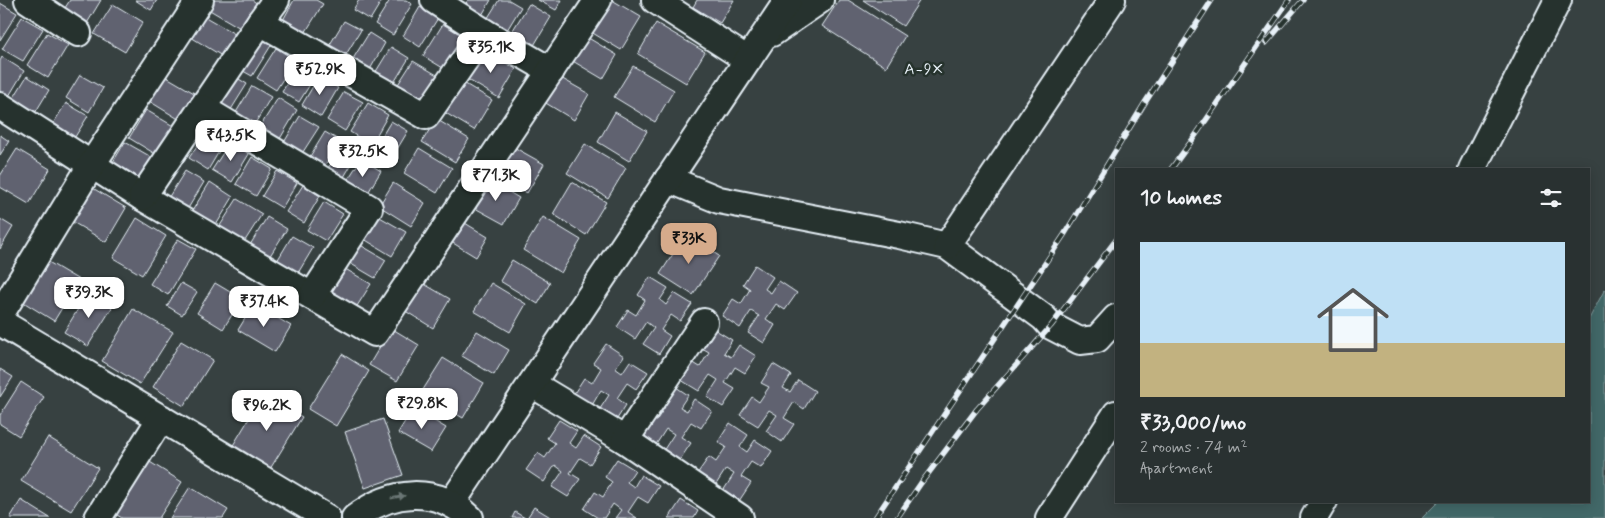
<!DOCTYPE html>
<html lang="en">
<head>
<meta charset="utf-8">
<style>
  :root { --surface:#293131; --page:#313939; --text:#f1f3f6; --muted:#a5a9ab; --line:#454c4d; --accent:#d6ab8b }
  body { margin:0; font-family:Mynerve,sans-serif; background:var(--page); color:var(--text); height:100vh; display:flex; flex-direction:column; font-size:19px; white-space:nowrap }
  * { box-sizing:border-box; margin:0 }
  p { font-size:16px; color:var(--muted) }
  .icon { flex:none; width:28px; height:28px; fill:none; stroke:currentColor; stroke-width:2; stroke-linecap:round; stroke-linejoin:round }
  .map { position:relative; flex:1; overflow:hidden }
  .side { position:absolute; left:1115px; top:168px; width:475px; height:335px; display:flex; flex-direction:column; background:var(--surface); border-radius:0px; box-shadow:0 2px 12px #0003,0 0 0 1px var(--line) }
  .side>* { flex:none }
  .price { position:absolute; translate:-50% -42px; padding:0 11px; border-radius:10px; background:#fff; color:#222; font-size:16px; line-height:32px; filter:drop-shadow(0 1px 2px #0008) }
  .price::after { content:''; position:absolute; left:50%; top:30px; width:15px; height:11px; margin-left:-8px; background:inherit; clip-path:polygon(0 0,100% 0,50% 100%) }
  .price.on { background:var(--accent); color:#111 }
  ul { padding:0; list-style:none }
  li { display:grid; align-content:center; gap:10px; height:265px; padding:0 25px }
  li span { display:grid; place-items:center; height:155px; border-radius:0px; color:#555 }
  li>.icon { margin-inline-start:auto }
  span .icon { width:90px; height:90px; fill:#fffc; stroke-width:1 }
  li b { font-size:21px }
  h2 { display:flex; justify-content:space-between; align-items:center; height:60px; padding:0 25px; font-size:21px }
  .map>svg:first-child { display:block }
  .water { fill:#436867; stroke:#859fa1 }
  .building { fill:#606270; stroke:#e8f1f8 }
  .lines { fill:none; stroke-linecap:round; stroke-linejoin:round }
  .minor-casing { stroke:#e8f1f8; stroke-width:30 }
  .minor { stroke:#26332d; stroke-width:26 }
  .rail-casing { stroke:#e8f1f8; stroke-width:5.5 }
  .rail { stroke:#26332d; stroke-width:4; stroke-dasharray:11; stroke-linecap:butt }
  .oneway { fill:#6a7674 }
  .labels { text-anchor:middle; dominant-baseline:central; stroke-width:5; stroke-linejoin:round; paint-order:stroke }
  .neighbourhood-label { font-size:16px; letter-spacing:1px; fill:#e8f1f8; stroke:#26332d }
</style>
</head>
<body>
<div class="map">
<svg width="1605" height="518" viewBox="0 0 1605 518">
  <rect width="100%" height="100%" fill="#374141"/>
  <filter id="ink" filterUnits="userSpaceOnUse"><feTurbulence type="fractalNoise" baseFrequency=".02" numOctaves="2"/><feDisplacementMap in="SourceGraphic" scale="10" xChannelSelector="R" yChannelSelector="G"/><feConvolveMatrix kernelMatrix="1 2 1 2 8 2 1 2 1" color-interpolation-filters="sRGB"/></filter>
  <g filter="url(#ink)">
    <polygon class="water" points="1605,289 1605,518 1422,518 1439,501 1589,501 1589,319"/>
    <g class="building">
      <polygon points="70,0 101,0 86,25 63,11"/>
      <polygon points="135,0 157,0 151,10"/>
      <polygon points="214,0 252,0 258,4 242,29 208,9"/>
      <polygon points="294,0 316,0 323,4 305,33 283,20"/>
      <polygon points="359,0 382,0 370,20 353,10"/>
      <polygon points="390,0 406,0 412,4 393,35 375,24"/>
      <polygon points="468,0 491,0 479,20 462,10"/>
      <polygon points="499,0 509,0 521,7 504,35 484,24"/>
      <polygon points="538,0 562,0 556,10"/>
      <polygon points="604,0 612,0 641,17 621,50 586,29"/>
      <polygon points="697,0 734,0 720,23 693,7"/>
      <polygon points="839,0 848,0 905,36 886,67 822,26"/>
      <polygon points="863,0 920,0 903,26"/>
      <polygon points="0,3 17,13 0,40"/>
      <polygon points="113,4 143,22 125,52 94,34"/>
      <polygon points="529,4 551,17 530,52 508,38"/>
      <polygon points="420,7 438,18 420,47 403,36"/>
      <polygon points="202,15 240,37 227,59 189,36"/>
      <polygon points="22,17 43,29 23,61 2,49"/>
      <polygon points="344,21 361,30 342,61 326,51"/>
      <polygon points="656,23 705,52 686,83 638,54"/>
      <polygon points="443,24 463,36 443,68 423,56"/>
      <polygon points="47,33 68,45 48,78 27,65"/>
      <polygon points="369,33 385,43 368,73 351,62"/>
      <polygon points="256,34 272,44 252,76 236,67"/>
      <polygon points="585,36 617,55 603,79 571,60"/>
      <polygon points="391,47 409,58 390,89 372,78"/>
      <polygon points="276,48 295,60 276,90 257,78"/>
      <polygon points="483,49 516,69 499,98 465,78"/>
      <polygon points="2,57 24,71 3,106 0,104 0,61"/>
      <polygon points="413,61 437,75 419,104 395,89"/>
      <polygon points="298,64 316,75 299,102 282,92"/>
      <polygon points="633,66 674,90 655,122 614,97"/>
      <polygon points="229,73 247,84 227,116 210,105"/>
      <polygon points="80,75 103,88 89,112 66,98"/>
      <polygon points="27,76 49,90 35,113 13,99"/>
      <polygon points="165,76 201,97 185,123 149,101"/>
      <polygon points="319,76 338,88 321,117 302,105"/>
      <polygon points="559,77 589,94 574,120 544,102"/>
      <polygon points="457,79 492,100 474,130 439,109"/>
      <polygon points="252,86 271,97 251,130 232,119"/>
      <polygon points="344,92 363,102 345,131 327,120"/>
      <polygon points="278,98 297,110 278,142 258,130"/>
      <polygon points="66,103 88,116 73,140 51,127"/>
      <polygon points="368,103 388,115 371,145 350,132"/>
      <polygon points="146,110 175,127 157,155 129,138"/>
      <polygon points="615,112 647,131 629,161 598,142"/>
      <polygon points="300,116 319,127 301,155 283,144"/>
      <polygon points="436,119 469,139 455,162 422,142"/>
      <polygon points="391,121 408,131 393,156 376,146"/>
      <polygon points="206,132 224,143 208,170 189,158"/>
      <polygon points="325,132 340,141 323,168 309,158"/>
      <polygon points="0,135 9,141 0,155"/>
      <polygon points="345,141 360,150 341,182 325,173"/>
      <polygon points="125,142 153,158 140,178 113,162"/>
      <polygon points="230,142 249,154 232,182 212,170"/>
      <polygon points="585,144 626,168 608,198 567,173"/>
      <polygon points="510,145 544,164 527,193 493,173"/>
      <polygon points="419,148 452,168 437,193 404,173"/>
      <polygon points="17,149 50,169 29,204 0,187 0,176"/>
      <polygon points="252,157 272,169 256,196 236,184"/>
      <polygon points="361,159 381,171 366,196 345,184"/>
      <polygon points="185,171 204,182 184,215 165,203"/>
      <polygon points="277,171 297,183 282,208 262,196"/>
      <polygon points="489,180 519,198 504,224 473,207"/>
      <polygon points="210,182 233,197 213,230 189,216"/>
      <polygon points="572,182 606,202 586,235 553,214"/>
      <polygon points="393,183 425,203 411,226 379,206"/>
      <polygon points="303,185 320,196 304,223 286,212"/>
      <polygon points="91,187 126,208 106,242 71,221"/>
      <polygon points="237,199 262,214 241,247 216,232"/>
      <polygon points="324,202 343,214 326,241 307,230"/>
      <polygon points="378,216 406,232 392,256 364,239"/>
      <polygon points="267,217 287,229 266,262 247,250"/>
      <polygon points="543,217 581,240 561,273 523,250"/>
      <polygon points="137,218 166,236 142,275 113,258"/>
      <polygon points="0,219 13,227 0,249"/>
      <polygon points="460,220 488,237 476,257 448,240"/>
      <polygon points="686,234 719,256 693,295 660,274"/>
      <polygon points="292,236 313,248 295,278 274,266"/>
      <polygon points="178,239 196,249 168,295 150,284"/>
      <polygon points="357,243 386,260 375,278 346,261"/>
      <polygon points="45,260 79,280 54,321 20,300"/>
      <polygon points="512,260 550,283 538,304 500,281"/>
      <polygon points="755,265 773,277 765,289 771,293 779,281 797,293 785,310 776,304 766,319 775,325 764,343 748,333 759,316 751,311 740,328 722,316 733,299 741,304 750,289 743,284"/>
      <polygon points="342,267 371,284 352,314 323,297"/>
      <polygon points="650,277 668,288 660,300 666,305 674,293 692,304 680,321 671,315 661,330 670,336 659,354 643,344 654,328 646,322 635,339 617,327 628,310 636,315 645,300 638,295"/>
      <polygon points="419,281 450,299 433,328 402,309"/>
      <polygon points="181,283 197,292 182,315 167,306"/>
      <polygon points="215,283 242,299 223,329 197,313"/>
      <polygon points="491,283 526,304 510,332 474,311"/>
      <polygon points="89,291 113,306 88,346 64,332"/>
      <polygon points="254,304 291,326 275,352 238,330"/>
      <polygon points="133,309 173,332 140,384 102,361"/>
      <polygon points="391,328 419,345 397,381 369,365"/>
      <polygon points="714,329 732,340 724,353 731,357 739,345 756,356 745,373 735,367 725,383 735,389 723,407 707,397 718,380 710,375 699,391 681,380 692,362 700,367 709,352 702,348"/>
      <polygon points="477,331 509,350 494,375 462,356"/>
      <polygon points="181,341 213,360 184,406 153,387"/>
      <polygon points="606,344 624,356 615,368 622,373 630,361 648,372 636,389 627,383 617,398 626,405 615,422 598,412 609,395 601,390 591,407 573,395 584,378 592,383 601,368 593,363"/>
      <polygon points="342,354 369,371 336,426 308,409"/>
      <polygon points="443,358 484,383 463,418 421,393"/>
      <polygon points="773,364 791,375 783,388 790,392 798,380 815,391 804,409 794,402 784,418 794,424 782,442 766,431 777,415 769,410 758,426 740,415 752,397 759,402 769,387 761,383"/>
      <polygon points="0,369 13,377 0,397"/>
      <polygon points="21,382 44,397 19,436 0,424 0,415"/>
      <polygon points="670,383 688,395 680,407 687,411 694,399 712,411 701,428 691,422 681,437 691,443 679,461 663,451 674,434 666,429 655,446 637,434 648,417 656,421 665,407 658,402"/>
      <polygon points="264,394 302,417 270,469 232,447"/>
      <polygon points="413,408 446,428 431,452 398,433"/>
      <polygon points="383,419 403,475 365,488 345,432"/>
      <polygon points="559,420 577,431 569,443 576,448 584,436 601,447 590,464 580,458 570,473 580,479 568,497 552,487 563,471 555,465 544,482 526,470 538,453 545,458 555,443 547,438"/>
      <polygon points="730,423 748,435 740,447 747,452 755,440 772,451 761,468 751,462 741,477 751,483 739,501 723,491 734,474 726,469 715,486 697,474 709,457 716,462 726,447 718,442"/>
      <polygon points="48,437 98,468 71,511 21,481"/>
      <polygon points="145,459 182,482 159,518 122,518 112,512"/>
      <polygon points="617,459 635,470 627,482 634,487 641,475 659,486 648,503 638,497 628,512 637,518 615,518 621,510 613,504 604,518 598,518 584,509 595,492 603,497 612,482 605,477"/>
      <polygon points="190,487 228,510 223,518 170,518"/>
      <polygon points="21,500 50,518 10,518"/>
      <polygon points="681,500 698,511 694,518 669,518"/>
      <polygon points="534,507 552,518 527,518"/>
      <polygon points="515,512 525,518 512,518"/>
    </g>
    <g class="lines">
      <g class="minor-casing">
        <g id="minor">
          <polyline points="28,0 78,33"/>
          <polyline points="276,0 260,22 426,116 484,32"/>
          <polyline points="434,0 484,32 551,71"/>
          <polyline points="655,0 748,60"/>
          <polyline points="772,33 820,0"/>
          <polyline points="0,106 142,197 375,333 598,0"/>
          <polyline points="202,108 260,22"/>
          <polyline points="1472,169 1558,0"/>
          <polyline points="668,179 719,200 899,235 947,246 1044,318 1051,326 1080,341 1097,339 1116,318"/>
          <polyline points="142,197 202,108 369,208 312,296"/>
          <polyline points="947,246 1112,0"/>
          <polyline points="0,315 92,164 200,0"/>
          <polyline points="0,322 327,518"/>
          <polyline points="532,384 625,440 740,518"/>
          <polyline points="625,440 704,322"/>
          <polyline points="451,504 788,0"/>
          <polyline points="98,518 161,418"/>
          <path d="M355 518C390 490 436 485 470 518"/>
          <polyline points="1049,518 1116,414"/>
          <polyline points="1314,518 1324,501"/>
        </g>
      </g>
      <use href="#minor" class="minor"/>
      <g class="rail-casing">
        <g id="rail">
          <polyline points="1266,43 1303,0"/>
          <polyline points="1171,169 1193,139 1289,0"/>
          <polyline points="875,518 1064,235 1146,101 1212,0"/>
          <polyline points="897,518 921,483 977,409 1051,326 1116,240"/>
        </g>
      </g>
      <use href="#rail" class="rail"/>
    </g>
    <defs><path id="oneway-solid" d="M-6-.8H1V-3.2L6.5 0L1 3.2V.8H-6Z" transform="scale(1.25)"/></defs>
    <use class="oneway" href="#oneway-solid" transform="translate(398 497) rotate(-11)"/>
  </g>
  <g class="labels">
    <g class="neighbourhood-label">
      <text x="924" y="69">A-9X</text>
    </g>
  </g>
</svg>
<b class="price" style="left:491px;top:74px">₹35.1K</b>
<b class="price" style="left:320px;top:96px">₹52.9K</b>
<b class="price" style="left:231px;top:162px">₹43.5K</b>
<b class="price" style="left:363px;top:178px">₹32.5K</b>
<b class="price" style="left:496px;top:202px">₹71.3K</b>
<b class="price on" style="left:689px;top:265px">₹33K</b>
<b class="price" style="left:89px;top:319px">₹39.3K</b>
<b class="price" style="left:264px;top:328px">₹37.4K</b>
<b class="price" style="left:422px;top:430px">₹29.8K</b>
<b class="price" style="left:267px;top:432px">₹96.2K</b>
<section class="side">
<h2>10 homes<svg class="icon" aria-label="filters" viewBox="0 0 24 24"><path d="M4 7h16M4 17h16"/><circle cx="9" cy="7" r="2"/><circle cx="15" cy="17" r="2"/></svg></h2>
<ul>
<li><span style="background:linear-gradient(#bfe0f5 65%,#c2b280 0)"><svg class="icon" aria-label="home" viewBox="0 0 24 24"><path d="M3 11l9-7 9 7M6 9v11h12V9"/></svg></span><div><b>₹33,000/mo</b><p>2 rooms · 74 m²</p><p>Apartment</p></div></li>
</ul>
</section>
</div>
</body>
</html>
